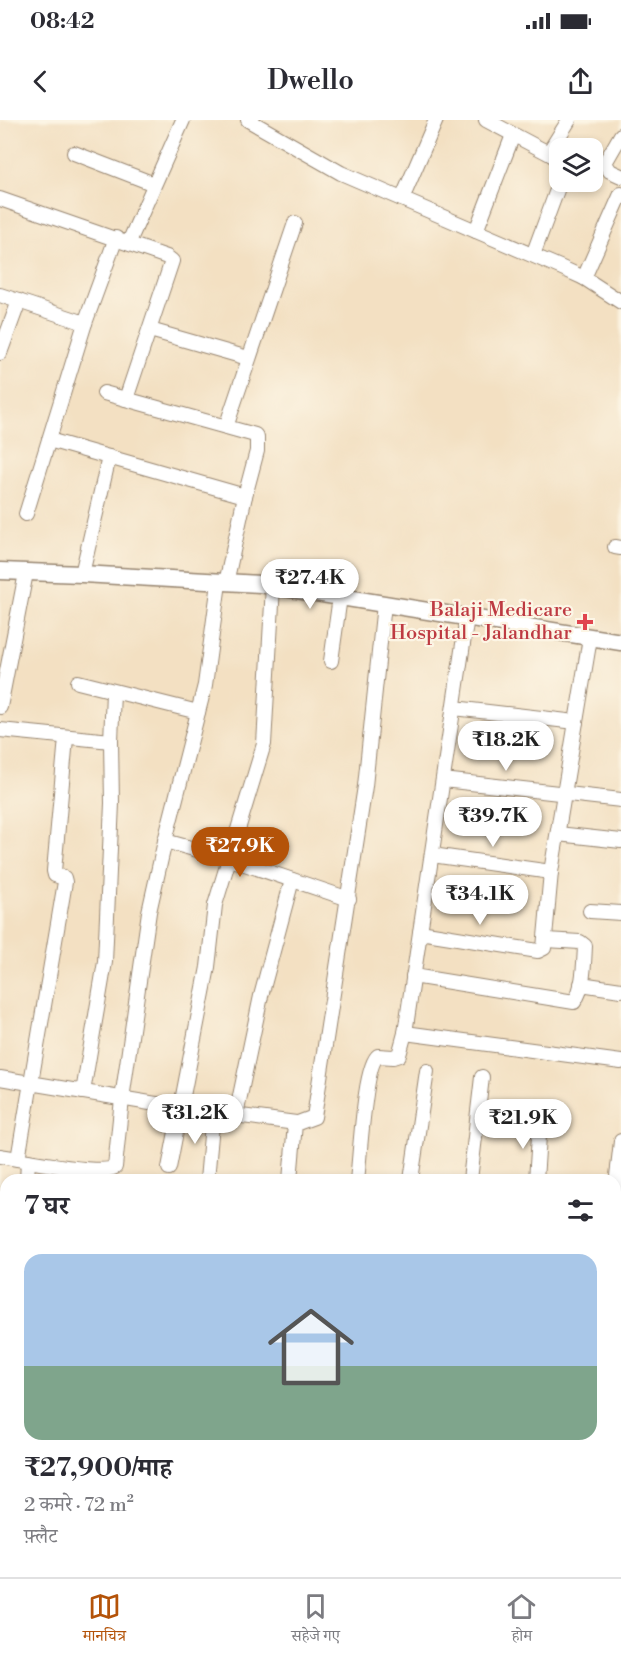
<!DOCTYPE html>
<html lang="hi">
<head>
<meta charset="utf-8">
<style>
  :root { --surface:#fff; --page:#f7f7f7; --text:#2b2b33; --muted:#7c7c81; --line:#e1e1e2; --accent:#b45309 }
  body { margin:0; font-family:"Libre Bodoni","Noto Serif Devanagari",serif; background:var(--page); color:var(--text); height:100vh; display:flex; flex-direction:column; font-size:22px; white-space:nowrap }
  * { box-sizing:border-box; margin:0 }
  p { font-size:20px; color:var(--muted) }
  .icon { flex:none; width:33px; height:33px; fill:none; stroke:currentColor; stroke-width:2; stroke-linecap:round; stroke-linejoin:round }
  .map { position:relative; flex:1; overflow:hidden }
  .drawer { position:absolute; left:0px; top:1054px; width:621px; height:404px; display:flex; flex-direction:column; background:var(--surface); border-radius:18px 18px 0 0; box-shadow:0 3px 9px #0003 }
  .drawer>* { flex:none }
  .controls { position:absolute; left:549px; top:18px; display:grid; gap:12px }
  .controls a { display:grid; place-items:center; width:54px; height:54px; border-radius:12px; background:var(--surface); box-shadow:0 3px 9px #0003; font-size:30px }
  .price { position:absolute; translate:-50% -51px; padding:0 14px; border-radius:21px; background:#fff; color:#222; font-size:20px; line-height:39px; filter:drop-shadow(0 2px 3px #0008) }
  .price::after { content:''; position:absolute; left:50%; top:36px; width:18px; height:14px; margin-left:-9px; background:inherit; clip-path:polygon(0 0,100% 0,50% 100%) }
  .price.selected { background:var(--accent); color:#fff }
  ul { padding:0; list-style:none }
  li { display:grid; align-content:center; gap:12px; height:318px; padding:0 24px }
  li span { display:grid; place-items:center; height:186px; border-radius:18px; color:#555 }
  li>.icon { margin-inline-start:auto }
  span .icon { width:108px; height:108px; fill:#fffc; stroke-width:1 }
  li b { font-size:26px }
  h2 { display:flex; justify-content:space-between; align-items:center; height:72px; padding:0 24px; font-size:26px }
  .status { display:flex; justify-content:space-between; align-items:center; height:42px; padding:0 30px; background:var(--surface); direction:ltr }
  .status svg { height:16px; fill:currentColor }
  header { display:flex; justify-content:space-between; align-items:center; height:78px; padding:0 24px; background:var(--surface); font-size:27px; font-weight:600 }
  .tab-bar { display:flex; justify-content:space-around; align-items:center; height:84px; border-top:2px solid var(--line); background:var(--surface); font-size:16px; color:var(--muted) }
  .tab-bar a { display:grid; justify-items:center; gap:3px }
  .tab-bar .selected { color:var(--accent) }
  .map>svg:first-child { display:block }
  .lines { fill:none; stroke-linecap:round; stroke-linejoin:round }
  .minor-casing { stroke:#978570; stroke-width:16 }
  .tertiary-casing { stroke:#978570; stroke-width:19 }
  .minor { stroke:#fff; stroke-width:14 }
  .tertiary { stroke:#fff; stroke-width:16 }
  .health-dot { fill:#e0444e; stroke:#fcf5e5; stroke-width:2 }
  .labels { text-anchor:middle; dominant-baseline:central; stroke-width:4.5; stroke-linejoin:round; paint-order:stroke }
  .health-label { font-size:20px; fill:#be3a42; stroke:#fcf5e5; text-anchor:end }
</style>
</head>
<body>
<div class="status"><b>08:42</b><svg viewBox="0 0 49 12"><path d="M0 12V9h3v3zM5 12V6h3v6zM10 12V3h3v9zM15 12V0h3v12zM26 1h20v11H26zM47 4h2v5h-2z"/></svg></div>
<header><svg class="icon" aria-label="back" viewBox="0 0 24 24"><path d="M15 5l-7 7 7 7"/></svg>Dwello<svg class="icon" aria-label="share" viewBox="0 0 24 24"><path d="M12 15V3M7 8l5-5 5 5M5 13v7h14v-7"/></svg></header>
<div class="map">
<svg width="621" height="1457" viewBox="0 0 621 1457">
  <rect width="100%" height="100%" fill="#fcf5e5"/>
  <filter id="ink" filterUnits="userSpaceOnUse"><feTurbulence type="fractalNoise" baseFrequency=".0167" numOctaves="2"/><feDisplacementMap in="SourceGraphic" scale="12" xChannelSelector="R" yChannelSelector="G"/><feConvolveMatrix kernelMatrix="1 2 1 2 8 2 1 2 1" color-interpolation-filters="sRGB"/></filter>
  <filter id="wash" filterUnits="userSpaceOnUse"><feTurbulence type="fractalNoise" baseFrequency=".008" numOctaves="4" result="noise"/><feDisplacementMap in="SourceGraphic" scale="24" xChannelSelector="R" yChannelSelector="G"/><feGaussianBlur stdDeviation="1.35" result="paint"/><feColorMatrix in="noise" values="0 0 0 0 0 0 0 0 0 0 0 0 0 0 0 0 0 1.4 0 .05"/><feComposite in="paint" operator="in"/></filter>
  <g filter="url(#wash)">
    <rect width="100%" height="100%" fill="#f3e0c2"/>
  </g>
  <g filter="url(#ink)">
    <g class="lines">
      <g class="minor-casing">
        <g id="minor">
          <polyline points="248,0 341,53 562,148 584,158 621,182"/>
          <polyline points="486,0 552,35"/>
          <polyline points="621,15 606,41 606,45 610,51 621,56"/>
          <polyline points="74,33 154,64"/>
          <polyline points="558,39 552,35 551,29 569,0"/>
          <polyline points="0,79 167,137 172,141 126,279"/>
          <polyline points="402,79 436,0"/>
          <polyline points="476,111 513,15"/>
          <polyline points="129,122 183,0"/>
          <polyline points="533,135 560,62"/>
          <polyline points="584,158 621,74"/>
          <polyline points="0,175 85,203"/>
          <polyline points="150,210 248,238"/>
          <polyline points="0,233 19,181"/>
          <polyline points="104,273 255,315 257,318 257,331 245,376 226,463"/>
          <polyline points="226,307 295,103"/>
          <polyline points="49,320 245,376"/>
          <polyline points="26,394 85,203 116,118"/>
          <polyline points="615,427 621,428"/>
          <polyline points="82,454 109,337"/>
          <polyline points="331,541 340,477"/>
          <polyline points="78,562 198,592"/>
          <polyline points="0,587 26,453"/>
          <polyline points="454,588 576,602"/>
          <polyline points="0,610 111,621"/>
          <polyline points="443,660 621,680"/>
          <polyline points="558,714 621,721"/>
          <polyline points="165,721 230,739 349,779"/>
          <polyline points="432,735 551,752"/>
          <polyline points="590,791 621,793"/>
          <polyline points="420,812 538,831 544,828 551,752 590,518"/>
          <path d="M413 856 574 882C584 869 584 843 585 826L580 822 546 820"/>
          <polyline points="581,864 621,870"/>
          <polyline points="405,913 621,942"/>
          <polyline points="0,958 180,988 296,1003"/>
          <polyline points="83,972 105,842 112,683 111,621 113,572"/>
          <polyline points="236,995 261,876 292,760"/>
          <path d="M0 1036C20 1039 101 1056 115 1047L122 979 149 792 165 721 205 565 219 463"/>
          <polyline points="18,1039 65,762 64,758 55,755 54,751 66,618"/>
          <polyline points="169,1048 208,847 215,785 264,624 273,466"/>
          <polyline points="27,1060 28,1041"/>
          <polyline points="207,1060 213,993"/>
          <polyline points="290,1060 295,1004 314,997 365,666 384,484"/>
          <path d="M357 1060C360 1040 364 945 378 936L393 937 399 935 405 913 467 497"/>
          <polyline points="411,1060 427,951"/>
          <polyline points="470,1060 482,957"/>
          <polyline points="536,1060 540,1001"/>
          <polyline points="615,1074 621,1021"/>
          <polyline points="615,1130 621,1130"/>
          <polyline points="615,1193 621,1192"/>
          <polyline points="0,1246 6,1244"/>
          <polyline points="615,1254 621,1252"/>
          <polyline points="0,1284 6,1322"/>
          <polyline points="615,1322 621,1320"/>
          <polyline points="615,1391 621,1390"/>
          <polyline points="19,1452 20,1457"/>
          <polyline points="118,1452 119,1457"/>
          <polyline points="177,1452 178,1457"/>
          <polyline points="234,1452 235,1457"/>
          <polyline points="306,1452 307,1457"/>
          <polyline points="547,1452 549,1457"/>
          <polyline points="607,1452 609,1457"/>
          <polyline points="411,1457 442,1452"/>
        </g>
      </g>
      <g class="tertiary-casing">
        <polyline id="tertiary" points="0,451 82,454 260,464 621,522"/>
      </g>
      <use href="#minor" class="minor"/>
      <use href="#tertiary" class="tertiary"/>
    </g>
  </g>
  <path class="health-dot" d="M582 493h6v6h6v6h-6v6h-6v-6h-6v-6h6z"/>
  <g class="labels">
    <g class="health-label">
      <text x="572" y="490">Balaji Medicare<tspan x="572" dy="23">Hospital - Jalandhar</tspan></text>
    </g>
  </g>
</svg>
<div class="controls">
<a><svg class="icon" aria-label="layers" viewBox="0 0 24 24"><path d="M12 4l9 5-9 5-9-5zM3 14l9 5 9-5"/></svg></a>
</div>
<b class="price" style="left:310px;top:490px">₹27.4K</b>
<b class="price" style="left:506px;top:652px">₹18.2K</b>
<b class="price" style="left:493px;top:728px">₹39.7K</b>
<b class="price selected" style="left:240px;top:758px">₹27.9K</b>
<b class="price" style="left:480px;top:806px">₹34.1K</b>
<b class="price" style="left:195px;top:1025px">₹31.2K</b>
<b class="price" style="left:523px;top:1030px">₹21.9K</b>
<section class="drawer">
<h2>7 घर<svg class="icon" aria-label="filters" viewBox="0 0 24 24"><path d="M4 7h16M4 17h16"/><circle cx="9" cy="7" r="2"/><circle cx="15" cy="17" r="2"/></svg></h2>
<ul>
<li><span style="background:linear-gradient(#a9c7e8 60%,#7fa58c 0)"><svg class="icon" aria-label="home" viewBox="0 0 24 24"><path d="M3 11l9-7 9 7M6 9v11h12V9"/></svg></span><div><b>₹27,900/माह</b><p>2 कमरे · 72 m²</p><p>फ़्लैट</p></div></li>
</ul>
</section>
</div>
<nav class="tab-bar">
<a class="selected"><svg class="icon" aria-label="map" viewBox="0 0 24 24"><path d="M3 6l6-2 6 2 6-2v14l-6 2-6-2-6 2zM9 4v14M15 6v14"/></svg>मानचित्र</a>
<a><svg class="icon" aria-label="saved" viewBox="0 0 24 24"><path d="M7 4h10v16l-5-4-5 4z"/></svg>सहेजे गए</a>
<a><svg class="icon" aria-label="home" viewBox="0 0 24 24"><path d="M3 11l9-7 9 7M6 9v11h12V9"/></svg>होम</a>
</nav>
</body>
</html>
